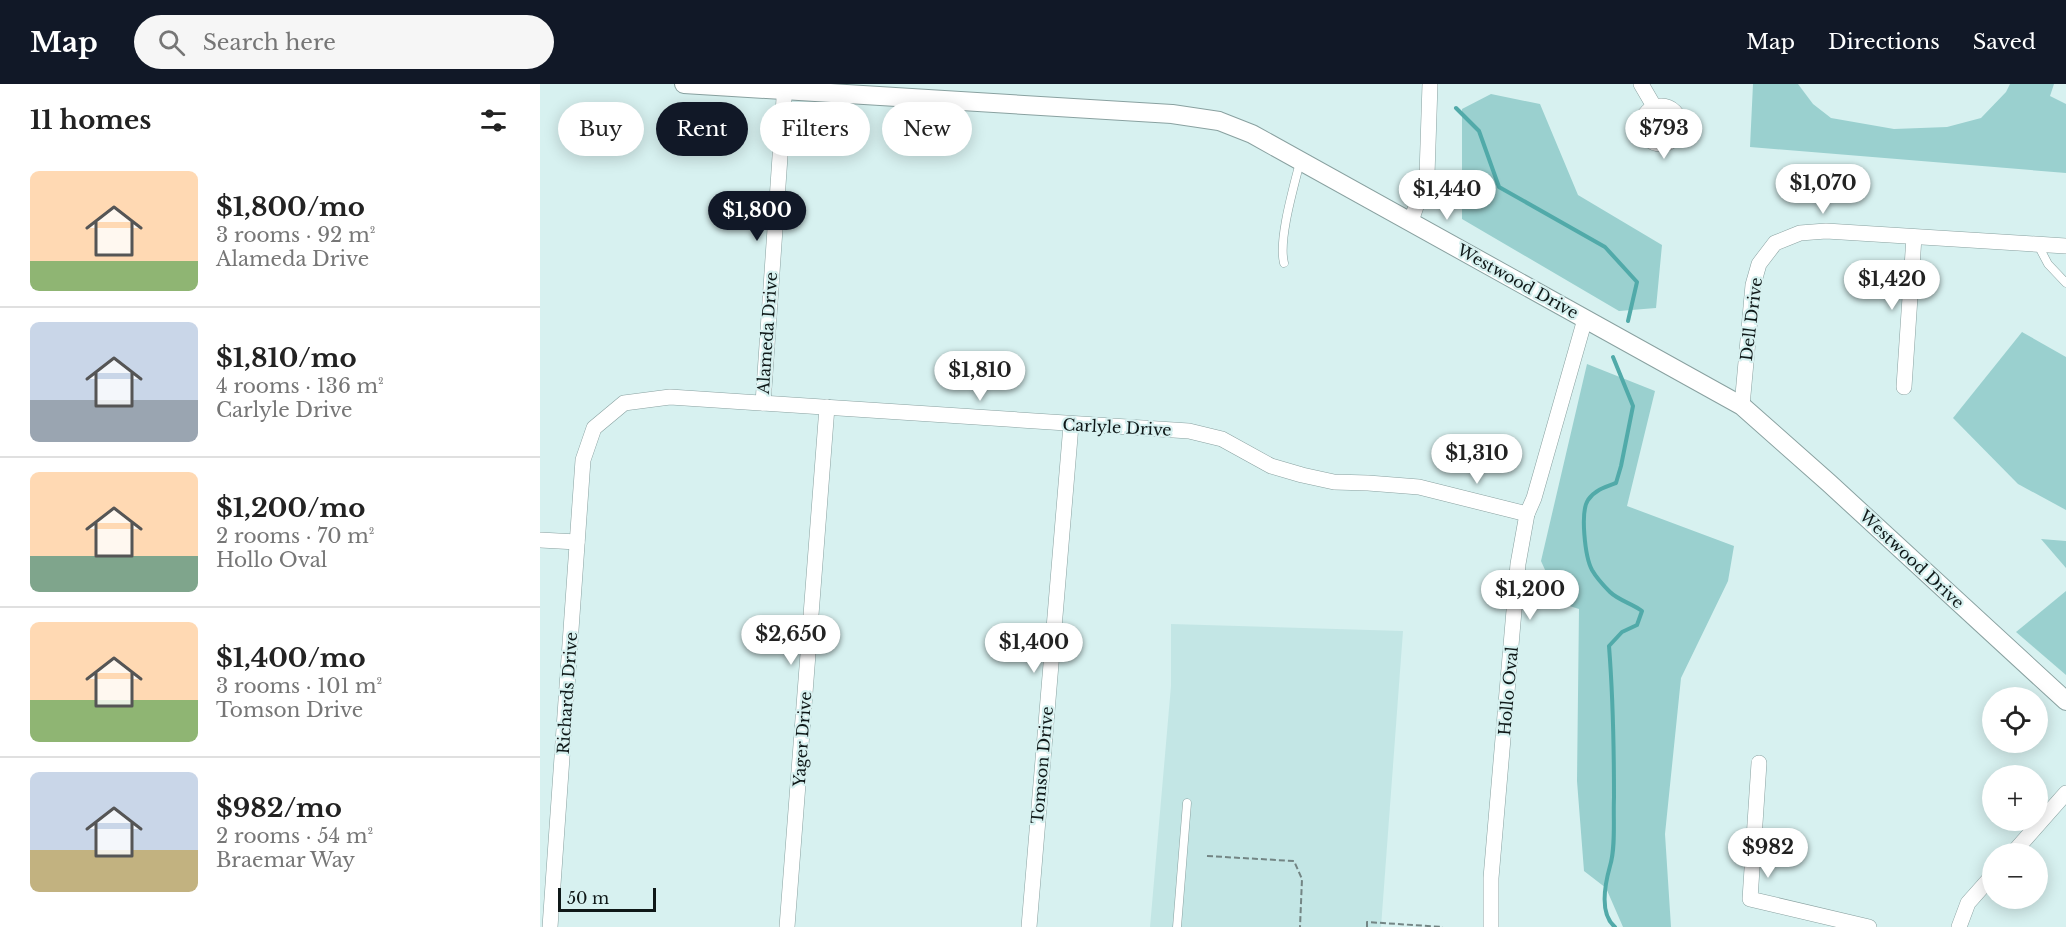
<!DOCTYPE html>
<html lang="en">
<head>
<meta charset="utf-8">
<style>
  :root { --surface:#fff; --page:#f6f6f6; --text:#222; --muted:#767676; --line:#e0e0e0; --accent:#111827 }
  body { margin:0; font-family:"Libre Baskerville",serif; background:var(--page); color:var(--text); height:100vh; display:flex; flex-direction:column; font-size:22px; white-space:nowrap }
  * { box-sizing:border-box; margin:0 }
  p { font-size:20px; color:var(--muted) }
  .icon { flex:none; width:33px; height:33px; fill:none; stroke:currentColor; stroke-width:2; stroke-linecap:round; stroke-linejoin:round }
  .map { position:relative; flex:1; overflow:hidden }
  .side { display:flex; flex-direction:column; background:var(--surface); width:540px }
  .side>* { flex:none }
  .top-card { position:absolute; left:18px; top:18px; width:570px; height:54px; display:flex; gap:12px }
  .fabs { position:absolute; left:1442px; top:603px; display:grid; gap:12px }
  .fabs a { display:grid; place-items:center; width:66px; height:66px; border-radius:50%; background:var(--surface); box-shadow:0 3px 15px #0003; font-size:30px }
  .scale { position:absolute; left:18px; bottom:15px; width:98px; box-sizing:border-box; padding-left:6px; border:3px solid #0f1818; border-top:0; font-size:16px; line-height:21px; white-space:nowrap; color:#0f1818; -webkit-text-stroke:4px #d7f1f0; paint-order:stroke }
  .price { position:absolute; translate:-50% -51px; padding:0 14px; border-radius:21px; background:#fff; color:#222; font-size:20px; line-height:39px; filter:drop-shadow(0 2px 3px #0008) }
  .price::after { content:''; position:absolute; left:50%; top:36px; width:18px; height:14px; margin-left:-9px; background:inherit; clip-path:polygon(0 0,100% 0,50% 100%) }
  .price.on { background:var(--accent); color:#fff }
  ul { padding:0; list-style:none }
  li { display:flex; align-items:center; gap:18px; height:150px; padding:0 30px }
  li+li { border-top:2px solid var(--line) }
  li span { display:grid; place-items:center; flex:none; width:168px; height:120px; border-radius:9px; color:#555 }
  li>.icon { margin-inline-start:auto }
  span .icon { width:72px; height:72px; fill:#fffc; stroke-width:1 }
  li b { font-size:26px }
  h2 { display:flex; justify-content:space-between; align-items:center; height:72px; padding:0 30px; font-size:26px }
  .tag { padding:0 21px; border-radius:27px; background:var(--surface); box-shadow:0 3px 15px #0003; font-size:21px; line-height:54px }
  .tag.on { background:var(--accent); color:#fff }
  header { display:flex; align-items:center; gap:36px; box-sizing:border-box; height:84px; padding:0 30px; background:var(--accent); color:#fff }
  header strong { font-size:28px }
  nav { display:flex; gap:33px; margin-inline-start:auto; font-size:21px }
  .search { width:420px; height:54px; background:var(--page); display:flex; align-items:center; gap:15px; box-sizing:border-box; padding:0 21px; border-radius:33px; color:var(--muted); font-size:22px }
  main { display:flex; flex:1; min-height:0 }
  .map>svg:first-child { display:block }
  .built { fill:#c3e6e5 }
  .green { fill:#9ad0cf }
  .lines { fill:none; stroke-linecap:round; stroke-linejoin:round }
  .stream { stroke:#51aaa9; stroke-width:4 }
  .service-casing { stroke:#89a1a0; stroke-width:9 }
  .minor-casing { stroke:#89a1a0; stroke-width:16 }
  .tertiary-casing { stroke:#89a1a0; stroke-width:20 }
  .path { stroke:#738584; stroke-width:2; stroke-dasharray:6 3; stroke-linecap:butt }
  .service { stroke:#fff; stroke-width:8 }
  .minor { stroke:#fff; stroke-width:15 }
  .tertiary { stroke:#fff; stroke-width:18 }
  .labels { text-anchor:middle; dominant-baseline:central; stroke-width:4.5; stroke-linejoin:round; paint-order:stroke }
  .street-label { font-size:16px; fill:#0f1818; stroke:#d7f1f0 }
</style>
</head>
<body>
<header>
<strong>Map</strong>
<div class="search"><svg class="icon" aria-label="search" viewBox="0 0 24 24"><circle cx="10" cy="10" r="6"/><path d="M15 15l6 6"/></svg>Search here</div>
<nav><a>Map</a><a>Directions</a><a>Saved</a></nav>
</header>
<main>
<section class="side">
<h2>11 homes<svg class="icon" aria-label="filters" viewBox="0 0 24 24"><path d="M4 7h16M4 17h16"/><circle cx="9" cy="7" r="2"/><circle cx="15" cy="17" r="2"/></svg></h2>
<ul>
<li><span style="background:linear-gradient(#ffd9b3 75%,#8fb573 0)"><svg class="icon" aria-label="home" viewBox="0 0 24 24"><path d="M3 11l9-7 9 7M6 9v11h12V9"/></svg></span><div><b>$1,800/mo</b><p>3 rooms · 92 m²</p><p>Alameda Drive</p></div></li>
<li><span style="background:linear-gradient(#c9d6e8 65%,#9aa5b1 0)"><svg class="icon" aria-label="home" viewBox="0 0 24 24"><path d="M3 11l9-7 9 7M6 9v11h12V9"/></svg></span><div><b>$1,810/mo</b><p>4 rooms · 136 m²</p><p>Carlyle Drive</p></div></li>
<li><span style="background:linear-gradient(#ffd9b3 70%,#7fa58c 0)"><svg class="icon" aria-label="home" viewBox="0 0 24 24"><path d="M3 11l9-7 9 7M6 9v11h12V9"/></svg></span><div><b>$1,200/mo</b><p>2 rooms · 70 m²</p><p>Hollo Oval</p></div></li>
<li><span style="background:linear-gradient(#ffd9b3 65%,#8fb573 0)"><svg class="icon" aria-label="home" viewBox="0 0 24 24"><path d="M3 11l9-7 9 7M6 9v11h12V9"/></svg></span><div><b>$1,400/mo</b><p>3 rooms · 101 m²</p><p>Tomson Drive</p></div></li>
<li><span style="background:linear-gradient(#c9d6e8 65%,#c2b280 0)"><svg class="icon" aria-label="home" viewBox="0 0 24 24"><path d="M3 11l9-7 9 7M6 9v11h12V9"/></svg></span><div><b>$982/mo</b><p>2 rooms · 54 m²</p><p>Braemar Way</p></div></li>
</ul>
</section>
<div class="map">
<svg width="1526" height="843" viewBox="0 0 1526 843">
  <rect width="100%" height="100%" fill="#d7f1f0"/>
  <polygon class="built" points="631,540 863,547 841,843 610,843 631,602"/>
  <g class="green">
    <polygon points="1213,0 1258,0 1273,20 1291,34 1354,45 1407,43 1441,34 1466,8 1470,0 1514,0 1510,12 1526,20 1526,89 1210,63"/>
    <polygon points="951,10 1000,20 1038,111 1122,161 1116,224 1079,227 922,135 922,25"/>
    <polygon points="1482,248 1526,273 1526,426 1478,400 1413,334"/>
    <polygon points="1047,280 1115,307 1087,422 1194,462 1188,497 1141,594 1125,750 1131,843 1083,843 1066,804 1044,787 1037,697 1039,525 1020,519 1001,477"/>
    <polygon points="1501,455 1526,457 1526,484"/>
    <polygon points="1526,507 1526,591 1476,548"/>
  </g>
  <g class="lines">
    <g class="stream">
      <polyline points="916,24 939,47 959,103 1065,163 1097,198 1088,237"/>
      <path d="M1073 273 1093 322 1081 382 1076 399C1065 403 1055 406 1048 416 1040 428 1045 473 1052 486 1056 493 1064 502 1070 508 1078 516 1093 520 1102 527L1097 541 1082 548 1069 562C1073 613 1074 663 1074 714 1073 734 1076 763 1070 782 1065 800 1059 830 1075 843"/>
    </g>
    <g class="service-casing">
      <g id="service">
        <polyline points="1498,161 1508,180 1526,199"/>
        <path d="M744 179C738 156 754 102 760 78"/>
        <polyline points="637,843 647,719"/>
      </g>
    </g>
    <g class="minor-casing">
      <g id="minor">
        <polyline points="1101,0 1115,24"/>
        <circle cx="1121" cy="41" r="19"/>
        <polyline points="871,137 887,91 890,0"/>
        <polyline points="1364,303 1374,153"/>
        <polyline points="223,319 245,0"/>
        <polyline points="1202,322 1213,201 1219,180 1235,159 1260,149 1286,147 1526,162"/>
        <polyline points="0,456 37,458"/>
        <polyline points="1219,679 1210,815 1329,843"/>
        <polyline points="1472,770 1526,709"/>
        <polyline points="10,843 43,376 54,344 84,319 130,313 649,347 682,355 731,382 762,391 794,398 828,399 879,403 987,430"/>
        <polyline points="247,843 287,323"/>
        <polyline points="489,843 531,341"/>
        <polyline points="951,843 951,794 978,480 987,430 994,414 1045,235"/>
        <polyline points="1419,843 1428,819 1452,792"/>
      </g>
    </g>
    <g class="tertiary-casing">
      <polyline id="tertiary" points="144,0 632,30 679,37 712,50 1202,322 1289,399 1526,617"/>
    </g>
    <g class="path">
      <polyline points="667,772 754,777 762,795 760,843"/>
      <polyline points="827,843 827,838 903,843"/>
    </g>
    <use href="#service" class="service"/>
    <use href="#minor" class="minor"/>
    <use href="#tertiary" class="tertiary"/>
  </g>
  <g class="labels">
    <g class="street-label">
      <text transform="translate(978 197) rotate(29)">Westwood Drive</text>
      <text transform="translate(1211 235) rotate(-83)">Dell Drive</text>
      <text transform="translate(227 249) rotate(-86)">Alameda Drive</text>
      <text transform="translate(577 343) rotate(3)">Carlyle Drive</text>
      <text transform="translate(1372 475) rotate(43)">Westwood Drive</text>
      <text transform="translate(968 607) rotate(-85)">Hollo Oval</text>
      <text transform="translate(27 609) rotate(-86)">Richards Drive</text>
      <text transform="translate(262 655) rotate(-86)">Yager Drive</text>
      <text transform="translate(502 681) rotate(-85)">Tomson Drive</text>
    </g>
  </g>
</svg>
<div class="fabs">
<a><svg class="icon" aria-label="locate" viewBox="0 0 24 24"><circle cx="12" cy="12" r="6"/><path d="M12 2v4M12 18v4M2 12h4M18 12h4"/></svg></a>
<a>+</a>
<a>−</a>
</div>
<div class="scale">50 m</div>
<b class="price" style="left:1124px;top:76px">$793</b>
<b class="price" style="left:1283px;top:131px">$1,070</b>
<b class="price" style="left:907px;top:137px">$1,440</b>
<b class="price on" style="left:217px;top:158px">$1,800</b>
<b class="price" style="left:1352px;top:227px">$1,420</b>
<b class="price" style="left:440px;top:318px">$1,810</b>
<b class="price" style="left:937px;top:401px">$1,310</b>
<b class="price" style="left:990px;top:537px">$1,200</b>
<b class="price" style="left:251px;top:582px">$2,650</b>
<b class="price" style="left:494px;top:590px">$1,400</b>
<b class="price" style="left:1228px;top:795px">$982</b>
<div class="top-card">
<a class="tag">Buy</a>
<a class="tag on">Rent</a>
<a class="tag">Filters</a>
<a class="tag">New</a>
</div>
</div>
</main>
</body>
</html>
